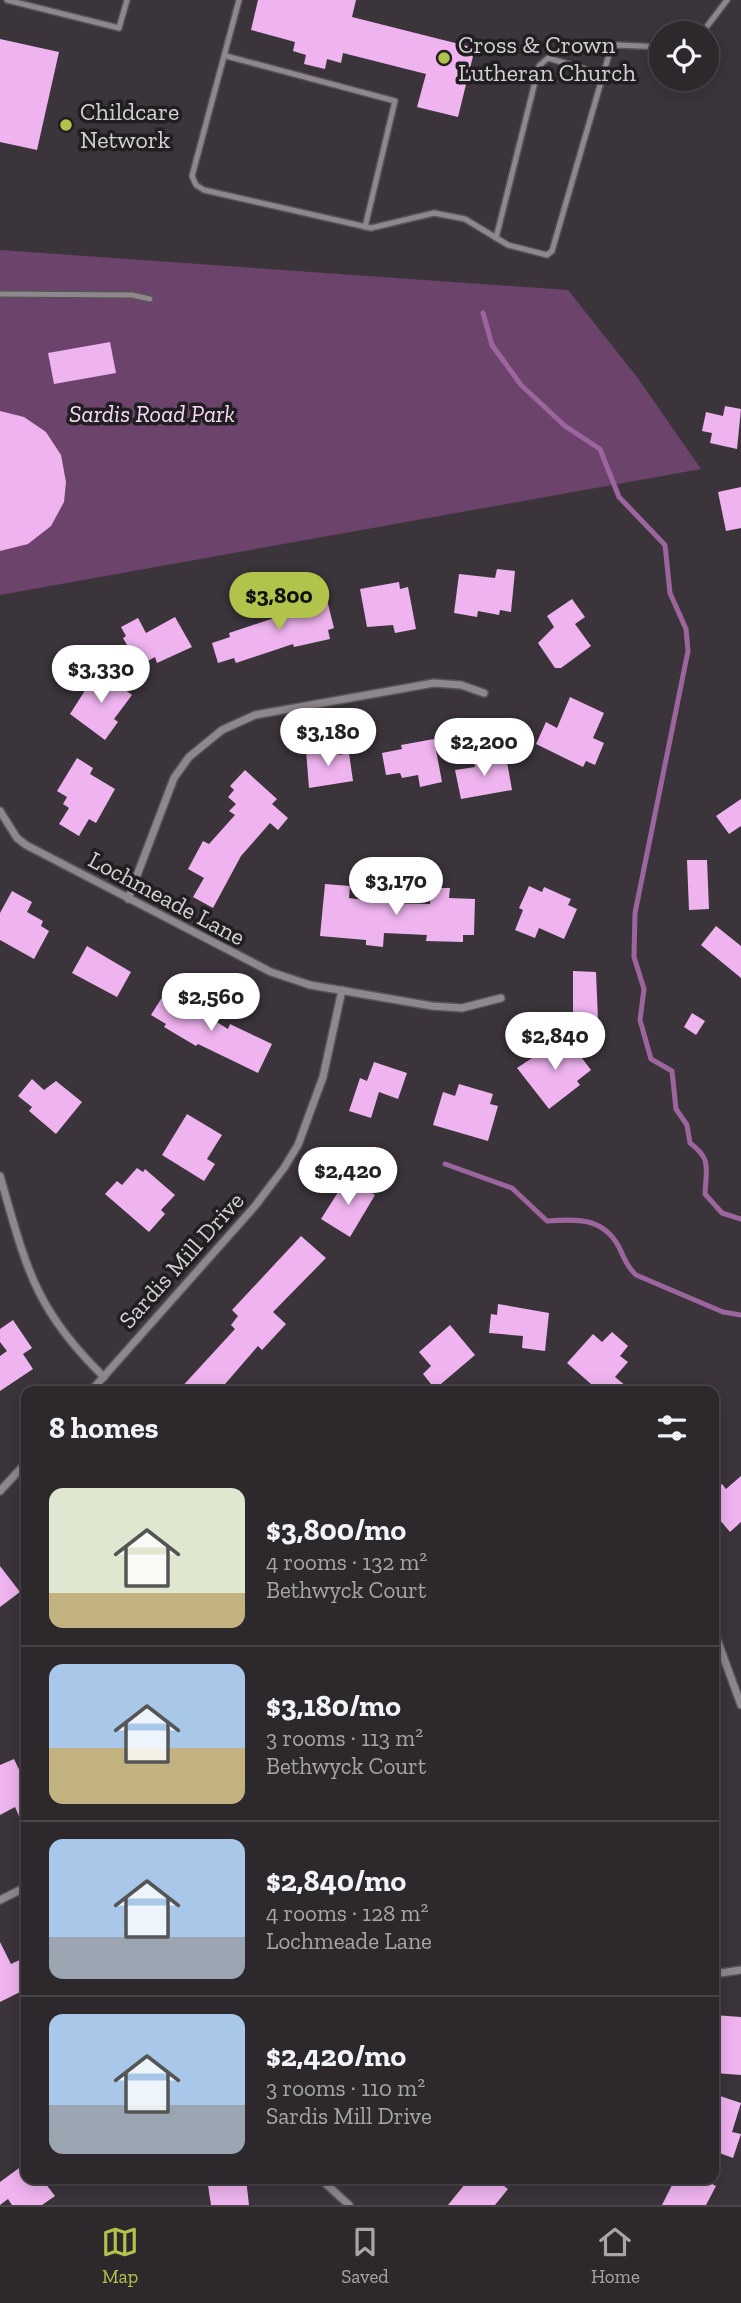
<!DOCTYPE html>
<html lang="en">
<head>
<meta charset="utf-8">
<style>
  :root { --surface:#2c282c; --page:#343034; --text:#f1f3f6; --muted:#a6a6a9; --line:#484448; --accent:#b2c34c }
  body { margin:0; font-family:"Zilla Slab",serif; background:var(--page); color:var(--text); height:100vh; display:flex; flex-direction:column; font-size:26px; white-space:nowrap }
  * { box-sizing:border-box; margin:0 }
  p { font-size:23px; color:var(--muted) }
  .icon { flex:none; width:38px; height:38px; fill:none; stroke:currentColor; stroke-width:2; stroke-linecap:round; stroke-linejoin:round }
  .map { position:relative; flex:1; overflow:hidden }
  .drawer { position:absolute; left:21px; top:1386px; width:698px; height:798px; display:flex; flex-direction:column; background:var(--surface); border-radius:14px; box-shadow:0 4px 18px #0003,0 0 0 2px var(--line) }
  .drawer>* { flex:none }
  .controls { position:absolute; left:649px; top:21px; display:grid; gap:14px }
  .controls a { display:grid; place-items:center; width:70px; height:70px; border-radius:50%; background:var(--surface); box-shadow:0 4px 18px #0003,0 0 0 2px var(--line); font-size:35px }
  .price { position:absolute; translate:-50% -60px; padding:0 16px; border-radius:24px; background:#fff; color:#222; font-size:23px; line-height:46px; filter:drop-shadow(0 2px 4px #0008) }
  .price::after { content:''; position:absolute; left:50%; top:42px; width:21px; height:16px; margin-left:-10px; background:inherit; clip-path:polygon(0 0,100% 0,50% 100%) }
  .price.on { background:var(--accent); color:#111 }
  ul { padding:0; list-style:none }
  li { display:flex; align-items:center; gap:21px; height:175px; padding:0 28px }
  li+li { border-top:2px solid var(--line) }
  li span { display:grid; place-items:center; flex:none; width:196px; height:140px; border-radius:14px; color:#555 }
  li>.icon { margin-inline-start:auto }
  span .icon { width:84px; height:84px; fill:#fffc; stroke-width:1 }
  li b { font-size:30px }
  h2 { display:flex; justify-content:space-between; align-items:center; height:84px; padding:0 28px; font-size:30px }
  .tab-bar { display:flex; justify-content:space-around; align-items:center; height:98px; border-top:2px solid var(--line); background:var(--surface); font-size:19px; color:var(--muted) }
  .tab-bar a { display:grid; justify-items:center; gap:4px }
  .tab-bar .on { color:var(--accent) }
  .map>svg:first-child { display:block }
  .green { fill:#6b436b }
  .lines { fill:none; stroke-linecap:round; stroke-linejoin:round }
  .stream { stroke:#9d659d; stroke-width:5 }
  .building { fill:#efb3ef }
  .lane-casing { stroke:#575357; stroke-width:8 }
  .street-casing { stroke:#575357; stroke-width:10 }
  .lane { stroke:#8e878d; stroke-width:5 }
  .street { stroke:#8e878d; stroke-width:7 }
  .poi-dot { fill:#b2c34c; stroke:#201e20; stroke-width:2.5 }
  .labels { text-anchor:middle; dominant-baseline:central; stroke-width:7; stroke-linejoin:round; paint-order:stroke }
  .poi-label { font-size:24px; fill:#d4d1d4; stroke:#201e20; text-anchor:start }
  .park-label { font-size:24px; font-style:italic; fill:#f7d7f6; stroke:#201e20 }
  .street-label { font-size:24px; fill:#d4d1d4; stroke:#201e20 }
</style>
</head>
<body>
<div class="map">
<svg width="741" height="2205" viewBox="0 0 741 2205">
  <rect width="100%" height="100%" fill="#3b353b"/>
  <polygon class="green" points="0,250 568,290 637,377 701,469 0,595"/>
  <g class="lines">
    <g class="stream">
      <path d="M483 313 492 345 521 385 565 426 600 449 619 497 665 545 670 593 686 629 688 651 635 913 634 957 644 989 640 1020 651 1059 672 1071 676 1109 687 1125 690 1143C712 1159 706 1169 705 1194L722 1213 741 1219"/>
      <path d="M445 1164 512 1188 547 1221C576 1219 603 1217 619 1247 624 1258 627 1266 636 1275L723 1312 741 1315"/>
    </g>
  </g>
  <g class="building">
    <polygon points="258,0 356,0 352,17 475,48 458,117 417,107 426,74 343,53 341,63 327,59 325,69 304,64 306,55 293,51 295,42 251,30"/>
    <polygon points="0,39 59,52 37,150 0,142"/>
    <polygon points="110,342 116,373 54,384 48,353"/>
    <polygon points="725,406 741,409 737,449 710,443 712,433 702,431 706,412 723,416"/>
    <polygon points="0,411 24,417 46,432 61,455 66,482 64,502 51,526 28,544 0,551"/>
    <polygon points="741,487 741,528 726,531 718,492"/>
    <polygon points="497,569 515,571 511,612 500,610 499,615 478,611 477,617 454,613 459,574 495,578"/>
    <polygon points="399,582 400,589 408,587 416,629 395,633 393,625 367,627 360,589"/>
    <polygon points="326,596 334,628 328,630 330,639 294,647 293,644 236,663 234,658 218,663 212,643 230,637 229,633 286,614 285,606"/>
    <polygon points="572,599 585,617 575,624 591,646 561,668 555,668 538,643 554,627 547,616"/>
    <polygon points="175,617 192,647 157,663 155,657 139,666 123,638 126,636 121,627 138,618 146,633"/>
    <polygon points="98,670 132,695 114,719 118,722 105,740 70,714"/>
    <polygon points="570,697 604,713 593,738 604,743 595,765 586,761 583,767 536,744 546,722 557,728"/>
    <polygon points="434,739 442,782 420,787 418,775 402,778 400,773 386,775 382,753 402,749 401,745"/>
    <polygon points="322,747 323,752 339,750 339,755 349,753 353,781 309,788 306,750"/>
    <polygon points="506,756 512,790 461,799 455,770 475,767 474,762"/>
    <polygon points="77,758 93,768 90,774 115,789 96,823 89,819 79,836 59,824 69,808 63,804 67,797 57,791"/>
    <polygon points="245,770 277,799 272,804 288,818 278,830 270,823 241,856 213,908 193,897 204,878 188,869 203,841 209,844 235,815 229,811 236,804 228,797 234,790 230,786"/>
    <polygon points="741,799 741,826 729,834 716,816"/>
    <polygon points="687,860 707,860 709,909 689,910"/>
    <polygon points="325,884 350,886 349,898 387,903 430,904 431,888 450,888 449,898 475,899 474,935 463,935 463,942 426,941 427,935 384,933 383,947 366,945 366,940 320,936"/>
    <polygon points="529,886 542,892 544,887 571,899 568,905 577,909 564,939 539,928 535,938 515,930 523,910 519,908"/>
    <polygon points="12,891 32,902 27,912 43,921 41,926 49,931 34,959 0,940 0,913"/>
    <polygon points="716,926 741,946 741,978 701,945"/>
    <polygon points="87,946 131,972 117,997 72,973"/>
    <polygon points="573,971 596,972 598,1020 573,1019"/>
    <polygon points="166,991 228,1029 230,1024 272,1044 258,1073 198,1044 196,1046 164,1027 166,1024 151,1015"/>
    <polygon points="692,1013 705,1021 696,1035 684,1027"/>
    <polygon points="565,1036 591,1070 577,1081 580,1085 549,1109 517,1068"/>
    <polygon points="374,1062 407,1073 398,1099 379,1092 371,1118 349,1111 360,1078 367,1081"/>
    <polygon points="32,1079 44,1090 56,1081 82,1102 56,1134 29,1111 32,1107 18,1096"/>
    <polygon points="459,1084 493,1094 490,1104 498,1106 488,1141 433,1125 443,1092 455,1096"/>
    <polygon points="187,1114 222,1135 207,1159 215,1164 204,1181 162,1155"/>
    <polygon points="137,1168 143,1172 145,1169 175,1195 161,1210 165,1214 149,1232 105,1194 117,1181 122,1185"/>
    <polygon points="347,1178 375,1195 350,1237 321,1219"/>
    <polygon points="301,1236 326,1258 273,1312 286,1324 262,1350 258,1346 219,1391 178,1391 235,1329 231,1325 238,1316 232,1310"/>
    <polygon points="498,1304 549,1313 545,1351 522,1348 523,1336 489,1333 491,1314 497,1315"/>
    <polygon points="13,1320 32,1348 23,1354 33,1369 0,1391 0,1356 7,1351 0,1342 0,1329"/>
    <polygon points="450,1325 475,1355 435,1389 423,1374 431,1366 419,1352"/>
    <polygon points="612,1332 628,1346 620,1356 628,1362 615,1377 632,1391 599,1391 567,1363 593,1334 602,1342"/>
    <polygon points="741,1476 741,1522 730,1532 714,1513 714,1491 722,1484 726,1489"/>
    <polygon points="0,1566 20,1592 0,1607"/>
    <polygon points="14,1759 26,1784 26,1832 15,1807 0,1815 0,1765"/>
    <polygon points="0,1942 11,1964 26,1957 26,1989 0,2002"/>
    <polygon points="714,2015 741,2017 741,2075 714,2073"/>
    <polygon points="714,2094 741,2103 732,2132 741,2134 733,2158 714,2151"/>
    <polygon points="26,2163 26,2179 42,2179 55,2196 42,2205 12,2205 8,2199 0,2205 0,2182"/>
    <polygon points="207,2179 246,2179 249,2205 211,2205"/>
    <polygon points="469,2179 495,2179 508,2189 495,2205 448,2205"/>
    <polygon points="675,2179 702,2179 716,2186 706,2205 662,2205"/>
  </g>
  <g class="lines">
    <g class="lane-casing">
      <g id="lane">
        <polyline points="7,0 119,28 127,0"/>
        <polyline points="239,0 192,176 196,185 204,190 371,228 434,213 465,219 508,245 547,255 552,251 610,51 617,45 662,47"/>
        <polyline points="702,33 727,0"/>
        <polyline points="226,56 395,101 365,227"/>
        <polyline points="496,238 539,66 548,58 605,75"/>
        <polyline points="0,294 132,295 150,299"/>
      </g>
    </g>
    <g class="street-casing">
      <g id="street">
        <polyline points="0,811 17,838 26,845 271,972 310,985 432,1006 462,1008 501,998"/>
        <polyline points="128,899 174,778 189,757 222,730 255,715 434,683 461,685 484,693"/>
        <path d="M0 1176C26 1266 34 1309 104 1377"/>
        <polyline points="91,1391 255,1206 284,1168 298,1145 323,1077 342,990"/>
        <polyline points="0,1491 26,1463"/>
        <polyline points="714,1631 741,1705"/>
        <polyline points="0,1900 26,1887"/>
        <polyline points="714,1974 741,1970"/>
        <polyline points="326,2184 349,2205"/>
      </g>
    </g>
    <use href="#lane" class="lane"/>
    <use href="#street" class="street"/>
  </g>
  <g class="poi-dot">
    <circle cx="444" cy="58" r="7"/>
    <circle cx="66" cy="125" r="7"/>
  </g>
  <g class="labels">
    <g class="poi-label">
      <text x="458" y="44">Cross &amp; Crown<tspan x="458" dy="28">Lutheran Church</tspan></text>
      <text x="80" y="111">Childcare<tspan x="80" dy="28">Network</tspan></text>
    </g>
    <g class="park-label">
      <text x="152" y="413">Sardis Road Park</text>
    </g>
    <g class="street-label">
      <text transform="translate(167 898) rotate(28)">Lochmeade Lane</text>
      <text transform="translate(181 1260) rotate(-48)">Sardis Mill Drive</text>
    </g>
  </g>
</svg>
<div class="controls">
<a><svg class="icon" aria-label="locate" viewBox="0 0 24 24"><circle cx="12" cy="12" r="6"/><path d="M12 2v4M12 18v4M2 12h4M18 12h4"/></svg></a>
</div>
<b class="price on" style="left:279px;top:632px">$3,800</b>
<b class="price" style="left:101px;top:705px">$3,330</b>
<b class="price" style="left:328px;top:768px">$3,180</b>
<b class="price" style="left:484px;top:778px">$2,200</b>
<b class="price" style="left:396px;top:917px">$3,170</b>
<b class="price" style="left:211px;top:1033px">$2,560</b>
<b class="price" style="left:555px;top:1072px">$2,840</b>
<b class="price" style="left:348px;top:1207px">$2,420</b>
<section class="drawer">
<h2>8 homes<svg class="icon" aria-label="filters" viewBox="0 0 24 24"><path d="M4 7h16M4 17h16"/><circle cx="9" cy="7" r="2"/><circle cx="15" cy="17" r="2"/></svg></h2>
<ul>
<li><span style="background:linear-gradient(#dfe7d0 75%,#c2b280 0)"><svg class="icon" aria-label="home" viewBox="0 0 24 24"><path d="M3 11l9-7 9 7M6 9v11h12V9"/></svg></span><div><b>$3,800/mo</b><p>4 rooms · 132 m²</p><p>Bethwyck Court</p></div></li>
<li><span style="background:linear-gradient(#a9c7e8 60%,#c2b280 0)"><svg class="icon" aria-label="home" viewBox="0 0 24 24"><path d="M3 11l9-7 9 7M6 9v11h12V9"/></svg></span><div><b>$3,180/mo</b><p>3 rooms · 113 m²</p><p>Bethwyck Court</p></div></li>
<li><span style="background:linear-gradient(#a9c7e8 70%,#9aa5b1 0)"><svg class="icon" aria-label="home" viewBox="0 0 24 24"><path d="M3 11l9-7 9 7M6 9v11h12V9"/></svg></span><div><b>$2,840/mo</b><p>4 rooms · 128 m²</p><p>Lochmeade Lane</p></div></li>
<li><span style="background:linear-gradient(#a9c7e8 65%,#9aa5b1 0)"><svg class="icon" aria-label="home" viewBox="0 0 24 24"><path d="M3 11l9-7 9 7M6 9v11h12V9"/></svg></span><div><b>$2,420/mo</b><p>3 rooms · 110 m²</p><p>Sardis Mill Drive</p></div></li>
</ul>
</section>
</div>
<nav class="tab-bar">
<a class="on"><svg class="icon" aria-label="map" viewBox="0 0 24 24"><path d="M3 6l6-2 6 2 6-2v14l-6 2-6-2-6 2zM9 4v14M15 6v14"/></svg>Map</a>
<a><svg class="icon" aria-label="saved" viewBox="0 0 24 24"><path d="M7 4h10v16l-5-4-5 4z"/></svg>Saved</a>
<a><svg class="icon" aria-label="home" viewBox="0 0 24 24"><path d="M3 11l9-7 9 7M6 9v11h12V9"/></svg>Home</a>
</nav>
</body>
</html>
